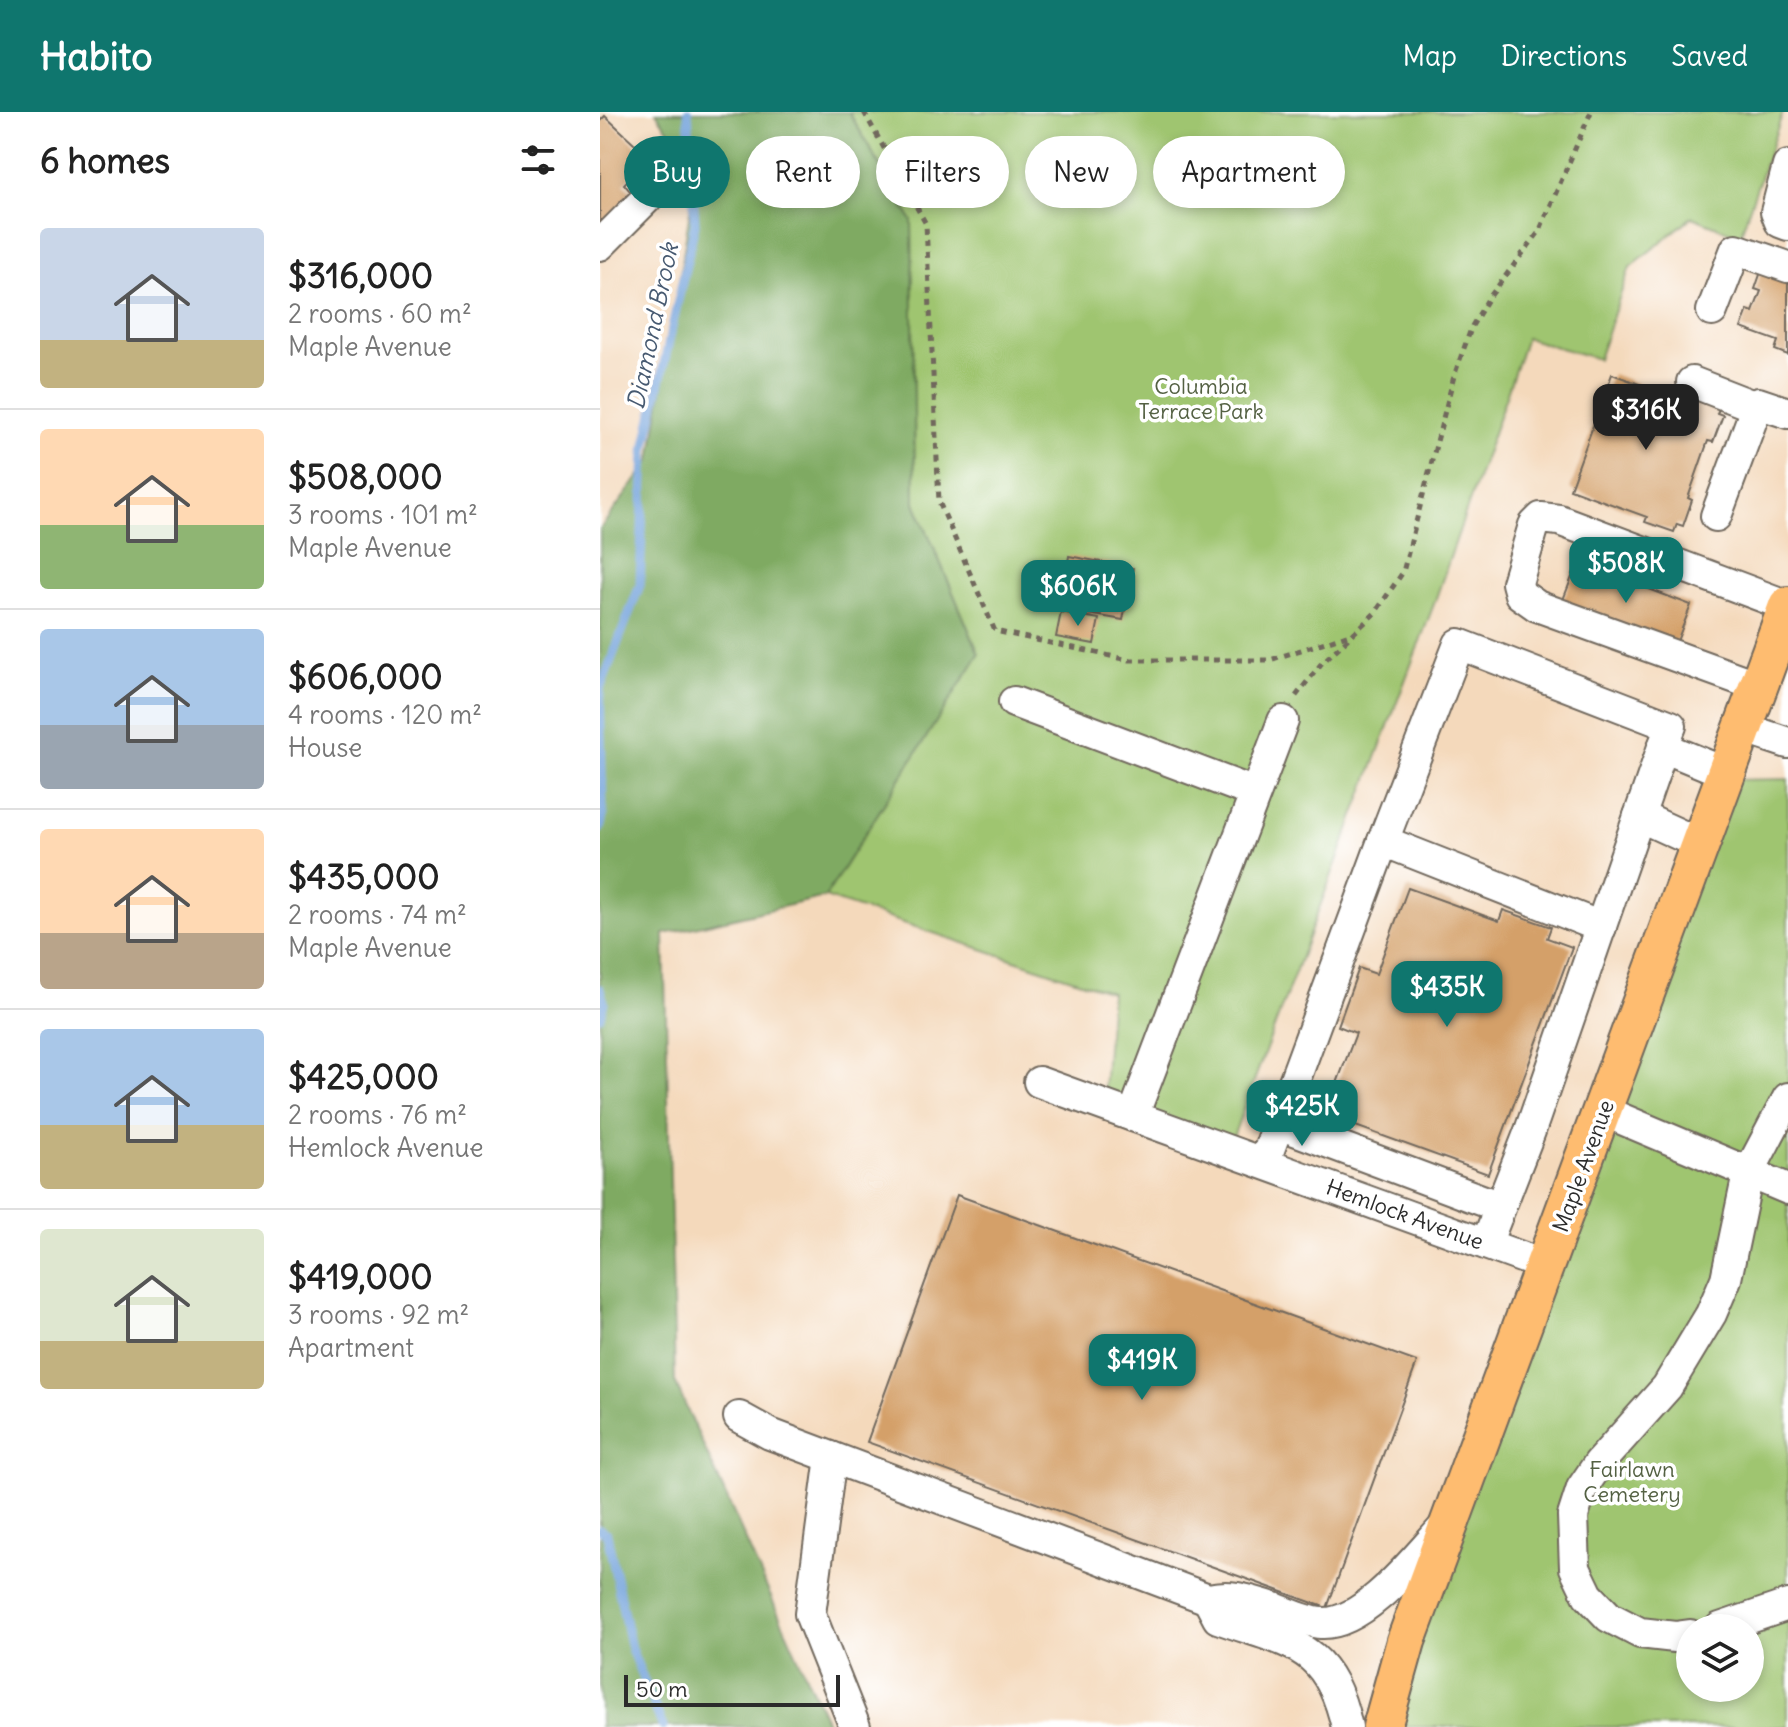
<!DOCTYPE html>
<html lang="en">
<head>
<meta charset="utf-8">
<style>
  :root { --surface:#fff; --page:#f2f2f2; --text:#222; --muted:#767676; --line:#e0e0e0; --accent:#0f766e }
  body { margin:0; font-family:Delius,sans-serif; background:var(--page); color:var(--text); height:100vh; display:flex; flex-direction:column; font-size:30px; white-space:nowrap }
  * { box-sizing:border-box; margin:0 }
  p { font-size:26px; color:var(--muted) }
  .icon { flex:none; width:44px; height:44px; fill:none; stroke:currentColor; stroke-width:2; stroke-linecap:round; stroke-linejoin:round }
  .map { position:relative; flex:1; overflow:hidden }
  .details { display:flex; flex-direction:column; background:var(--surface); width:600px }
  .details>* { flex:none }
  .banner { position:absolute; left:24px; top:24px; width:760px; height:72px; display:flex; gap:16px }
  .buttons { position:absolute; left:1076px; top:1502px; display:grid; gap:16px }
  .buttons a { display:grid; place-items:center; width:88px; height:88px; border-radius:50%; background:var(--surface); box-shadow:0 4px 12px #0003; font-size:40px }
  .scale { position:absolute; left:24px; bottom:20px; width:216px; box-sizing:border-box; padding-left:8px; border:4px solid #2b2b2b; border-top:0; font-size:22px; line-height:28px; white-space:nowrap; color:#2b2b2b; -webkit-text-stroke:6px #fff; paint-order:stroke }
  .price { position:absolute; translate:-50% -68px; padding:0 18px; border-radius:16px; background:var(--accent); color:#fff; font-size:26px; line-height:52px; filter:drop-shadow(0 2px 4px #0008) }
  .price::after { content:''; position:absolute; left:50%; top:48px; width:24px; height:18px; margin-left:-12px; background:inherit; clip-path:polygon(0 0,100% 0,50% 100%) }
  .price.active { background:#222; color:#fff }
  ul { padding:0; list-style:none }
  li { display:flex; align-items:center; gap:24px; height:200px; padding:0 40px }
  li+li { border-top:2px solid var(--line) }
  li span { display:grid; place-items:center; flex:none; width:224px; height:160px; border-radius:8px; color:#555 }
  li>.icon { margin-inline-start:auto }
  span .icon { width:96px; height:96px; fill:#fffc; stroke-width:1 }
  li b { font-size:34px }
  h2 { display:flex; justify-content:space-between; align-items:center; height:96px; padding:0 40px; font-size:34px }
  .pill { padding:0 28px; border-radius:36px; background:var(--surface); box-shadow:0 4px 12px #0003; font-size:28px; line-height:72px }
  .pill.active { background:var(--accent); color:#fff }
  header { display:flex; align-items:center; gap:48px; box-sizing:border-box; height:112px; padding:0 40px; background:var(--accent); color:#fff }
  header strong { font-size:38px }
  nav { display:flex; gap:44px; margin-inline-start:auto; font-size:28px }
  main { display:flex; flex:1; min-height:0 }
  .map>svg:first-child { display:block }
  .green { fill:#9fc56f; stroke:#65784d; stroke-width:2; fill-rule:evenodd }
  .forest { fill:#7faa62; stroke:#556a46; stroke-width:2 }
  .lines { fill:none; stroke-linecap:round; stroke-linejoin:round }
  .stream { stroke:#71a1da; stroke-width:9 }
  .building { fill:#d4a069 }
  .minor-casing { stroke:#71685d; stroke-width:34 }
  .major-casing { stroke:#71685d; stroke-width:42 }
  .path { stroke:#71685d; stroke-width:5; stroke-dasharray:6 6; stroke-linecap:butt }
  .minor { stroke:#fff; stroke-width:30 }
  .major { stroke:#febc70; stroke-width:38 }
  .labels { text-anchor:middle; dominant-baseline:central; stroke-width:7; stroke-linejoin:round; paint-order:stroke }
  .park-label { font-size:22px; fill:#546143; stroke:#fff }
  .street-label { font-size:22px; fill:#2b2b2b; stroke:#fff }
  .water-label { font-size:24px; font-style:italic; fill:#475a71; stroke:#fff }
</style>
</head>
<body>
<header>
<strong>Habito</strong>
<nav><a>Map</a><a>Directions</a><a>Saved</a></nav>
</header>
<main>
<section class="details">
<h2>6 homes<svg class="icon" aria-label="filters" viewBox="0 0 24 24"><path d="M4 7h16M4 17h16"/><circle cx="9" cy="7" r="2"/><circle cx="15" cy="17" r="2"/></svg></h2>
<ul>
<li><span style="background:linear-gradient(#c9d6e8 70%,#c2b280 0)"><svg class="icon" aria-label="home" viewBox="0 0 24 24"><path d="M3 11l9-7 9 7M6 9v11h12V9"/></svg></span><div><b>$316,000</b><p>2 rooms · 60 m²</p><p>Maple Avenue</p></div></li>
<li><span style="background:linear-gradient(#ffd9b3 60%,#8fb573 0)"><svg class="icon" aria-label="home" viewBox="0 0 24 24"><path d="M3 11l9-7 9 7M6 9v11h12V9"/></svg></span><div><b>$508,000</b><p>3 rooms · 101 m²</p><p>Maple Avenue</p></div></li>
<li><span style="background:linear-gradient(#a9c7e8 60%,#9aa5b1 0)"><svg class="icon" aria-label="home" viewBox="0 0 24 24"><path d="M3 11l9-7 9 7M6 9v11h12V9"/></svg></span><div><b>$606,000</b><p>4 rooms · 120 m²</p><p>House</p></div></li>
<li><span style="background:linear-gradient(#ffd9b3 65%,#b9a48a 0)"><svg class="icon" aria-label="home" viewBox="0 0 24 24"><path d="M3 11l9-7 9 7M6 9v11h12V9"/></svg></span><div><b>$435,000</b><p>2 rooms · 74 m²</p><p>Maple Avenue</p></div></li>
<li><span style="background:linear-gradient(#a9c7e8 60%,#c2b280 0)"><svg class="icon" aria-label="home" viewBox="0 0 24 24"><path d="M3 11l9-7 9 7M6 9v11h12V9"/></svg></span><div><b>$425,000</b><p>2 rooms · 76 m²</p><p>Hemlock Avenue</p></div></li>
<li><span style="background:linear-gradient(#dfe7d0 70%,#c2b280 0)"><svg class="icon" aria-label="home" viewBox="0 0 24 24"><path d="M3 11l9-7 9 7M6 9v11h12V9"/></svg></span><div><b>$419,000</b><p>3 rooms · 92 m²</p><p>Apartment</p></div></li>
</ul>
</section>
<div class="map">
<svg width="1188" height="1615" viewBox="0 0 1188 1615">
  <rect width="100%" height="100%" fill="#fff"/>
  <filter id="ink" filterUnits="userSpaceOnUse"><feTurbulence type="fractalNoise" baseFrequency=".0125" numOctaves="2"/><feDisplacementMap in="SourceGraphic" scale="16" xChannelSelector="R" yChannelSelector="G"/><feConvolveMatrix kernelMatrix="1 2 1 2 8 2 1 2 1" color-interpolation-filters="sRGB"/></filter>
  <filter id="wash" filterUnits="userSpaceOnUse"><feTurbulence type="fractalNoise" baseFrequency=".006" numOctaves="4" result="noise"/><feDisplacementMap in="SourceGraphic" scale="32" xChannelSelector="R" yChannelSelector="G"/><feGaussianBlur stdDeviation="1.8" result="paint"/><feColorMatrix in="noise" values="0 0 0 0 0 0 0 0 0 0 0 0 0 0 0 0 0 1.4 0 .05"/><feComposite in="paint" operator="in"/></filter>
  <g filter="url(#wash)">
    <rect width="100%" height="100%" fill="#f4d9bb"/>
    <g class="green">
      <polygon points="249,0 1183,0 1140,124 1092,105 1030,155 998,247 926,226 834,492 628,1038 503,993 511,880 225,785 379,542 315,391 312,109"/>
      <path d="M1188 667V1615H782L1124 668ZM1090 1516H1150V1576H1090Z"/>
    </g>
    <polygon class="forest" points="56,0 249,0 312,109 315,391 379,542 225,785 64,822 75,1270 229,1615 0,1615 0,417 51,348 96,60"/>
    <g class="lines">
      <g class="stream">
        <polyline points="0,717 3,704 0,577 40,473 45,337 95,112 88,0"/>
        <polyline points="0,877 4,890 0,904"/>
        <polyline points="0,1418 7,1422 31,1537 63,1615"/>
      </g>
    </g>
    <g id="blocks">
      <g class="building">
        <polygon points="5,4 49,45 24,72 31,80 0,119 0,9"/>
        <polygon points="1164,151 1188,159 1188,243 1175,238 1178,229 1141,216 1148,198 1153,200 1161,179 1155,177"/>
        <polygon points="1012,262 1088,290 1090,284 1120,295 1117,301 1123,303 1113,330 1108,329 1088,386 1092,388 1083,414 1077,412 1074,420 1045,410 1047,405 970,377"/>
        <polygon points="469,444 533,456 523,508 460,497"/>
        <polygon points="978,450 1091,493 1074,537 961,493"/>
        <polygon points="461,500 499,507 494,532 456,525"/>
        <polygon points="808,776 899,809 903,798 951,815 947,826 972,835 888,1062 725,1003 756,921 738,914 759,856 776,862"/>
        <polygon points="357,1083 817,1250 727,1496 267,1330"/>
      </g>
    </g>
  </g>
  <g filter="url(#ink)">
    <use href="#blocks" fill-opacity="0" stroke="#71685d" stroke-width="2"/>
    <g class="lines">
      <g class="minor-casing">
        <g id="minor">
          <polyline points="1188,54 1176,100 1180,110 1188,113"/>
          <polyline points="0,133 47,86"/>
          <polyline points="1112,199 1136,137 1188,155"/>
          <polyline points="1092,270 1156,295"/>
          <polyline points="1116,404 1158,291 1188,301"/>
          <polyline points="1158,574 937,494 920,482 917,471 934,413 941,406 959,408 1188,494"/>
          <polyline points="414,590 655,681"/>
          <polyline points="1143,616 1188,631"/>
          <polyline points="1039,704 1100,732"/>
          <polyline points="783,729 859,532 1071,614 1063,635"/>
          <polyline points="439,970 946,1154"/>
          <polyline points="1003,999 1188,1077"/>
          <polyline points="533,1004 683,609"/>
          <polyline points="679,1012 900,1095"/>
          <polyline points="664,1051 783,729 1001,815"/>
          <polyline points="886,1132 930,1019 1063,635 1126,661"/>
          <path d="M139 1305 170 1322 608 1487C633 1481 650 1489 674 1496 688 1501 706 1510 721 1511 764 1514 818 1443 845 1414"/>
          <polyline points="231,1345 210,1502 255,1615"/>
          <path d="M608 1487 618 1506C691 1532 728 1530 747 1615"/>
          <polyline points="1120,1516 1188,1493"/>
          <polyline points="1090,1523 1075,1525 1040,1521 1009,1505 988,1483 975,1456 973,1404 982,1376 999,1351 1067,1275 1111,1202 1126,1167 1148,1062 1188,986"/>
        </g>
      </g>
      <g class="major-casing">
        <polyline id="major" points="782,1615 806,1529 1188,494"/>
      </g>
      <g class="path">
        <polyline points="264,0 326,112 339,390 395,519 529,548 670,548 753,521"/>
        <polyline points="696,584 721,552 775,501 803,460 854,264 872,214 888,187 939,120 991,0"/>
      </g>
      <use href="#minor" class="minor"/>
      <use href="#major" class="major"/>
    </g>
  </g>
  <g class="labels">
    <g class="park-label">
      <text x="601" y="274">Columbia<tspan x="601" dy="25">Terrace Park</tspan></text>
      <text x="1032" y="1357">Fairlawn<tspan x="1032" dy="25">Cemetery</tspan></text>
    </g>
    <g class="street-label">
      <text transform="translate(983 1054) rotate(-70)">Maple Avenue</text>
      <text transform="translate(805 1102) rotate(20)">Hemlock Avenue</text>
    </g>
    <g class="water-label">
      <text transform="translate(52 214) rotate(-78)">Diamond Brook</text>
    </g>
  </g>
</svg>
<div class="buttons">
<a><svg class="icon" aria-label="layers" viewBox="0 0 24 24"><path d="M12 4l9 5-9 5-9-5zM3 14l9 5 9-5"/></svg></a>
</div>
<div class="scale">50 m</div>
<b class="price active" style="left:1046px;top:340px">$316K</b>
<b class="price" style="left:1026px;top:493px">$508K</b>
<b class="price" style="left:478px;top:516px">$606K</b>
<b class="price" style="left:847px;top:917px">$435K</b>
<b class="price" style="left:702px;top:1036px">$425K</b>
<b class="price" style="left:542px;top:1290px">$419K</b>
<div class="banner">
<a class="pill active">Buy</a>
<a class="pill">Rent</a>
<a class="pill">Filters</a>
<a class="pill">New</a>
<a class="pill">Apartment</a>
</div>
</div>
</main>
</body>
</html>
